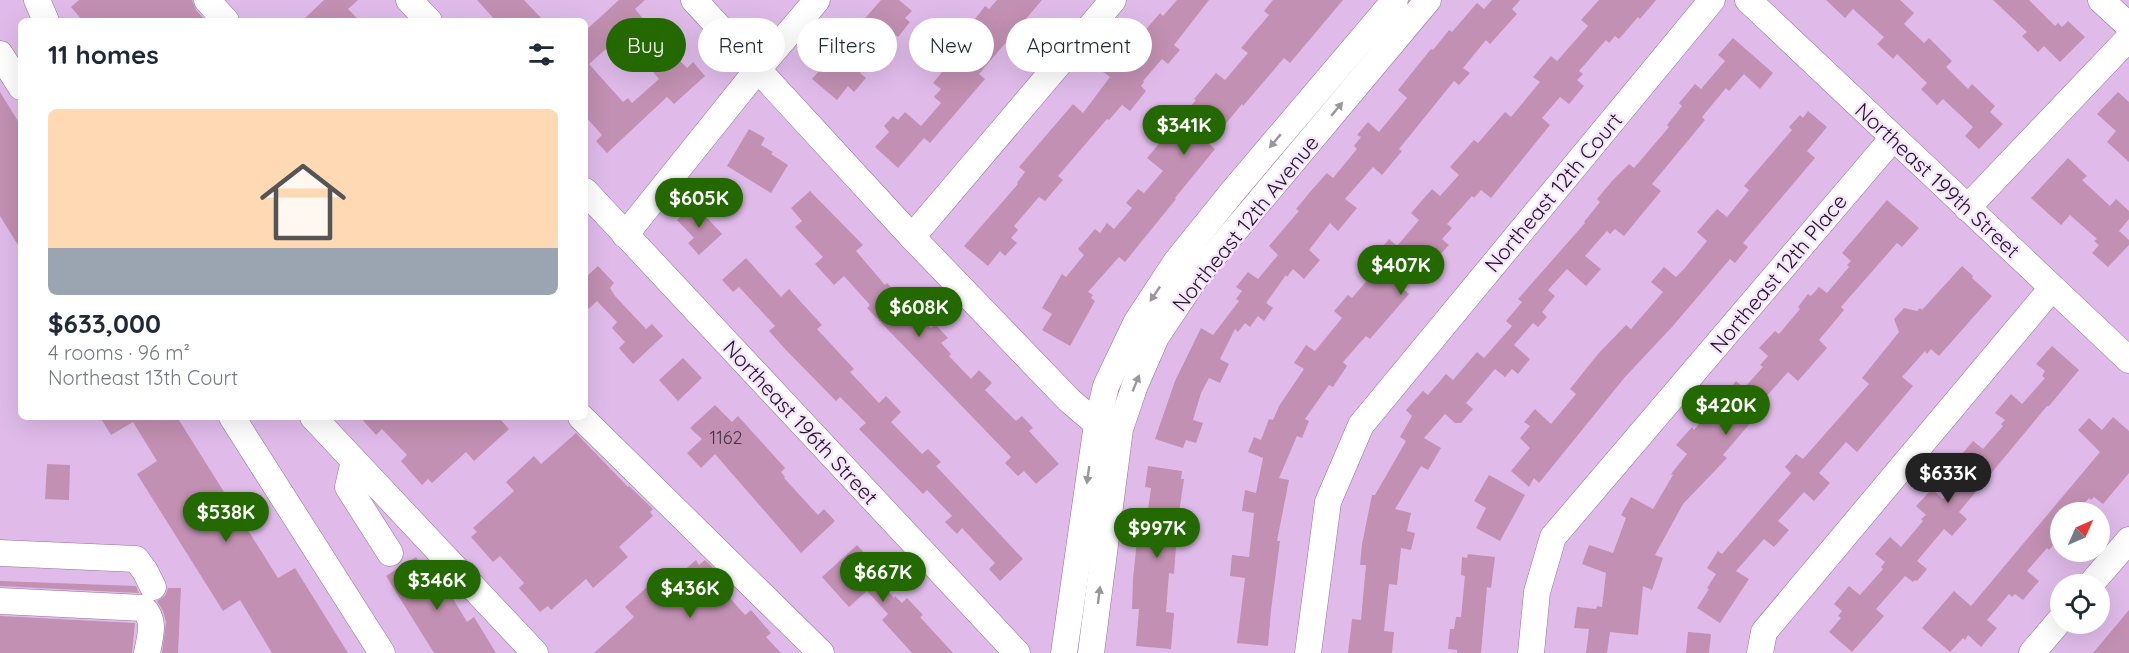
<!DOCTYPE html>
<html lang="en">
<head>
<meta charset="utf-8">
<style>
  :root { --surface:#fff; --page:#f2f2f3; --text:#1f2937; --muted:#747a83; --accent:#236900 }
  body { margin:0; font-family:Quicksand,sans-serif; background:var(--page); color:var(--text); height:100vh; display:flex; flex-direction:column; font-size:22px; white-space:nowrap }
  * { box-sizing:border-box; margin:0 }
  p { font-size:20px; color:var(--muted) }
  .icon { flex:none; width:33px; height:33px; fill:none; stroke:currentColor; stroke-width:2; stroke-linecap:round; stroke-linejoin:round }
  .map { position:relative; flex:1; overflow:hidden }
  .sheet { position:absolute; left:18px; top:18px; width:570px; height:402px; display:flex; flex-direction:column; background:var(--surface); border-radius:9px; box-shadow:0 6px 24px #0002 }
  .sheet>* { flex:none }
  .top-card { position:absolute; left:606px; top:18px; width:570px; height:54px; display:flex; gap:12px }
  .needle { width:39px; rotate:45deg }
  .controls { position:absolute; left:2050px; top:502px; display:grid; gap:12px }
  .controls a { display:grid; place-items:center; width:60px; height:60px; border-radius:50%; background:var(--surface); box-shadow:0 6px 24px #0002; font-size:30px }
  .price { position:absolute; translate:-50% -51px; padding:0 14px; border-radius:21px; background:var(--accent); color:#fff; font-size:20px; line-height:39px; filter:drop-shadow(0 2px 3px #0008) }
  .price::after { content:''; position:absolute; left:50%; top:36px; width:18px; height:14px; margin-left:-9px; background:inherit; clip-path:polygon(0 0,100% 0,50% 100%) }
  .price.current { background:#222; color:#fff }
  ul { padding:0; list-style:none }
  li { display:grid; align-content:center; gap:12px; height:318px; padding:0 30px }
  li span { display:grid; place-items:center; height:186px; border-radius:9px; color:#555 }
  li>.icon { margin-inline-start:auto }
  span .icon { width:108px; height:108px; fill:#fffc; stroke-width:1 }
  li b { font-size:26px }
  h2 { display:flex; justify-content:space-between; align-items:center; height:72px; padding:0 30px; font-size:26px }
  .chip { padding:0 21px; border-radius:27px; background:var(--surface); box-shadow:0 6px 24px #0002; font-size:21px; line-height:54px }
  .chip.current { background:var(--accent); color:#fff }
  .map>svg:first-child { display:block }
  .building { fill:#c290b2; fill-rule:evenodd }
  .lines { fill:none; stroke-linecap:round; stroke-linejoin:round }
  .minor-casing { stroke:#92709b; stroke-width:27 }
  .minor { stroke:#fff; stroke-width:26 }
  .oneway { fill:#9b959d }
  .labels { text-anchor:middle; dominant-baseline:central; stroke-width:5; stroke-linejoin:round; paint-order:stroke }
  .number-label { font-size:18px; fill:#493348 }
  .street-label { font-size:21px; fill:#211425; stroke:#f6e4fc }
</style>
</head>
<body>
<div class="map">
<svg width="2129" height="653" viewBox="0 0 2129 653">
  <rect width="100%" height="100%" fill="#e0bbea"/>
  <g class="building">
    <polygon points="79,0 192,0 196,10 204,19 201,21 83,21 71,7"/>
    <polygon points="324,0 358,0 348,9 360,21 302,21"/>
    <polygon points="477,0 524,0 544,21 496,21"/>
    <path d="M619 0H645L635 9 644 20 642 21 687 68 693 62 705 76 674 104 667 97 607 153 596 141 602 135 585 116V31ZM622 35 659 79 632 103 628 98 623 102 589 64Z"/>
    <polygon points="881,0 899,0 912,11 905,18 910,22 898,37 891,32 865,63 867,65 860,73 866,78 854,92 848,86 837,100 812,79"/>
    <polygon points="997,0 1042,0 979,74 985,79 930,143 924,138 898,168 875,147 889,132 884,126 893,116 898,120 905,112 921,126 941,103 934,97 941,89 933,83 981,25 975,19 985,6 989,9"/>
    <polygon points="1177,0 1209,0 1174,45 1180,50 1168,64 1162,59 1143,81 1144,82 1141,86 1146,91 1130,111 1122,105 1109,120 1107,119 1058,176 1063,180 1045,201 1039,197 1014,226 1018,230 1011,238 1017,243 1005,256 1000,251 988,266 964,246 1018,184 1017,183 1025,172 1019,167 1073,104 1083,113 1110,77 1103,72 1115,58 1119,61 1160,13 1163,16"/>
    <polygon points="1273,0 1343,0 1290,63 1284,58 1243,106 1242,104 1209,144 1215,149 1175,198 1176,199 1125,262 1119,257 1088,292 1093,295 1091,298 1095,301 1070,346 1042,330 1052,314 1042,308 1062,274 1066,277 1084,255 1078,249 1095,229 1100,233 1107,223 1114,229 1132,208 1126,203 1138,189 1144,193 1163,171 1147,158 1196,100 1194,99 1216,73 1225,80 1248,53 1241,48 1269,15 1264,11"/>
    <polygon points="1492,0 1520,0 1512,9 1517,14 1490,44 1486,40 1463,68 1470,73 1459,85 1454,81 1399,149 1402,151 1382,175 1373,167 1345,199 1357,208 1338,231 1330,223 1309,250 1320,260 1304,279 1293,269 1287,277 1286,275 1266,303 1273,308 1264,321 1258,316 1250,327 1245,323 1238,332 1235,329 1220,359 1229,364 1220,383 1209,378 1201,393 1193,420 1203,423 1196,443 1186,440 1183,448 1155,439 1175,381 1201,328 1213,335 1239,301 1236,299 1242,291 1236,287 1248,272 1258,279 1278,255 1269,246 1299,211 1296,209 1310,192 1327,173 1333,178 1357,149 1354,146 1361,137 1357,135 1368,122 1379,132 1407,98 1398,90 1431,49 1433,50 1449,30 1452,32 1477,3 1484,9"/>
    <polygon points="1599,0 1656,0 1640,19 1638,17 1619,39 1615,36 1609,43 1606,40 1579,71 1583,74 1577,80 1584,86 1569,104 1560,97 1542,118 1550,125 1491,198 1481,190 1474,198 1472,196 1447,224 1452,228 1442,239 1449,245 1438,257 1427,248 1407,272 1410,275 1401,287 1409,294 1370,339 1366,336 1343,362 1347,366 1333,387 1329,385 1305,419 1309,421 1302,438 1297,436 1279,478 1289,480 1277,541 1280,541 1271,610 1268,646 1237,643 1245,578 1230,576 1232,555 1249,557 1254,513 1242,511 1245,490 1256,493 1263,458 1248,452 1254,437 1261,440 1269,419 1273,420 1279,406 1304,369 1294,363 1306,345 1315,351 1342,318 1334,311 1348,295 1352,298 1382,263 1375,256 1389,239 1397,246 1419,220 1411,213 1432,189 1440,196 1459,175 1450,167 1474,140 1478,143 1505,112 1511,117 1540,82 1533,77 1551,56 1557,61 1588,26 1581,20"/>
    <polygon points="1826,0 1900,0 1914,13 1904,24 1924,43 1929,38 1952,61 1946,67 1968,89 1972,84 1995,106 1990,112 2003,124 1979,149 1965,136 1973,127 1943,99 1937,105 1921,89 1927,83 1897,54 1893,59 1877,44 1884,37 1853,9 1845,18"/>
    <polygon points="1993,0 2029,0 2055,26 2058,23 2062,27 2068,21 2085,37 2060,62 2044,46 2038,52 2022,36 2027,32"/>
    <polygon points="1733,38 1773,73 1760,89 1744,74 1729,91 1726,88 1702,117 1705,120 1652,184 1661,191 1624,236 1615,229 1610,234 1607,231 1585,256 1601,269 1586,286 1567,269 1548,290 1555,296 1542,312 1547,317 1538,327 1533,323 1514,345 1530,359 1518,374 1512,369 1505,377 1495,369 1466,403 1473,409 1461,423 1455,423 1445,414 1424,438 1441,448 1428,470 1421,466 1395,509 1411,513 1407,531 1415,533 1411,550 1401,548 1397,585 1389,584 1384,631 1394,632 1392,653 1348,653 1352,619 1361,620 1366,565 1360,565 1362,544 1372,495 1375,495 1406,441 1400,437 1412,416 1406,410 1423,391 1428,395 1446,374 1453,380 1477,352 1484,358 1512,326 1506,321 1522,302 1518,299 1585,223 1584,222 1600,202 1597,199 1612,181 1629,164 1634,168 1669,127 1667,125 1682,106 1679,103 1695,84 1701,89 1725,61 1718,55"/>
    <polygon points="0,92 21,126 21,250 0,216"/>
    <polygon points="2118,92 2129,102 2129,162 2107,142 2116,131 2097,114"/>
    <polygon points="1808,111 1827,127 1807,151 1815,158 1743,243 1748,247 1735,263 1730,259 1672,327 1625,377 1539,483 1534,478 1529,487 1511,471 1530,448 1520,438 1530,426 1524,422 1535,409 1551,424 1576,394 1570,389 1598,354 1626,325 1631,329 1663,292 1651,282 1664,267 1676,277 1684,269 1707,241 1697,232 1717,209 1727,217 1749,190 1744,186 1792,130 1789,127 1800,115 1803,118"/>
    <polygon points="749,129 765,138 761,145 773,152 771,154 788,165 771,193 727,166"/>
    <polygon points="2068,158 2087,176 2082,180 2110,206 2116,199 2129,211 2129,219 2119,231 2129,240 2129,245 2108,267 2092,253 2099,245 2094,241 2097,239 2070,215 2061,225 2031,198"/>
    <polygon points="810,191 863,245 856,251 885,285 887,283 931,328 935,324 948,338 941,343 951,354 949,356 971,379 979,370 992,383 985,390 1016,421 1022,416 1033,428 1029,431 1059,464 1036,484 1024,471 1018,476 1005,463 1011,457 867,308 870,305 844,276 834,285 815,264 823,257 795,227 802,221 791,208"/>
    <polygon points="1887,200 1919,228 1902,247 1897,243 1841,307 1844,310 1819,340 1827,348 1798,381 1788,372 1755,409 1759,413 1723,455 1727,458 1683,504 1655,555 1663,558 1652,590 1643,586 1638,635 1610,632 1607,653 1586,653 1589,629 1574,628 1577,607 1596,609 1597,606 1602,607 1606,573 1582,564 1589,545 1613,553 1626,518 1621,515 1631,497 1653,509 1673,475 1671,474 1687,454 1676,445 1692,427 1694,430 1736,381 1744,388 1763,367 1760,365 1768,356 1759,348 1775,331 1779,334 1800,309 1798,307 1808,294 1811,296 1819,287 1827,293 1849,267 1847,265 1851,261 1842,253"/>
    <polygon points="694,204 722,234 699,255 688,243 694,238 677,220"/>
    <polygon points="746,258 781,297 789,289 822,325 817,329 854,369 850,372 879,403 886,396 901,412 891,422 922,454 928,449 941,462 936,466 1023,559 1000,581 989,569 995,563 962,528 957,534 945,522 952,516 927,490 923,494 865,435 859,429 866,423 840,397 836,401 785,349 769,331 775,326 739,287 733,292 722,280"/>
    <polygon points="598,266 614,283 610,288 615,296 646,329 652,324 663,336 633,364 619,348 625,342 612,328 617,322 597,301 585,312 585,278"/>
    <polygon points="1962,266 1973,276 1972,278 1992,296 1939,356 1931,349 1927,354 1925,351 1902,377 1913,386 1857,452 1846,442 1819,473 1830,483 1814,501 1804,492 1778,521 1789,530 1774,547 1764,539 1736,571 1749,579 1720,623 1697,608 1709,589 1707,588 1716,574 1707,568 1718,551 1722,554 1791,473 1785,467 1796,454 1803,459 1869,384 1862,378 1899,332 1894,319 1904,308 1917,311 1920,308 1922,310"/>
    <polygon points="2052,346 2079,370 2049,406 2047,406 1959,512 1967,519 1952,536 1944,529 1917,561 1927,569 1917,581 1915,580 1913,582 1905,576 1876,609 1884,616 1852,652 1829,632 1841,618 1838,616 1842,611 1834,604 1849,586 1860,595 1883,569 1881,567 1885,562 1875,554 1890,537 1901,547 1923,521 1921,519 1926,515 1916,506 1932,489 1943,499 1965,472 1963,470 1967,466 1958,459 1973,441 1983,449 2003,426 2001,424 2005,420 1995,413 2011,394 2022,404 2045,378 2042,376 2045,371 2036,364"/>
    <polygon points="683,358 702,378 678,401 659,380"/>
    <polygon points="715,405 732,422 738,416 785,468 781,472 785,477 784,478 818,515 824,509 835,521 801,553 715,454 701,468 687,453 702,439 690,428"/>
    <polygon points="100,417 177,417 278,578 295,568 348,653 272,653 240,600 223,611 137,474 157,461 133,422 111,435"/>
    <polygon points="360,417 498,417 509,429 474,461 466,452 432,483 428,479 422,485 401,461 407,455 382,429 376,435"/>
    <polygon points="2113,417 2129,431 2129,473 2103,504 2094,497 2091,500 2089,498 2076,513 2061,513 2061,552 2053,545 2049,550 2047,548 2027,571 2039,581 2023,600 2015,594 2012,597 2009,594 1987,620 1997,628 1981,647 1968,635 1965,640 1963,638 1950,652 1922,628 1954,591 1971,606 2100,452 2078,430 2089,418 2102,430"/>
    <polygon points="576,433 628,487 629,486 653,509 650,512 653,516 619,547 628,557 593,588 586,579 551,610 548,606 540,612 519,588 524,583 500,556 493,562 471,537 477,532 473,528 514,491 506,482 534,456 541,464"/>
    <polygon points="47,464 70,465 69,500 45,499"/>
    <polygon points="1148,466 1182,471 1181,479 1184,479 1176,533 1177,533 1174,574 1169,573 1166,612 1174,613 1171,649 1136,646 1139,609 1132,609 1133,579 1138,530 1145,531 1151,488 1145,487"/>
    <polygon points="1489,475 1525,495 1500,541 1476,528 1486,508 1474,501"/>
    <polygon points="857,545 868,557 862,562 894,598 895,596 902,603 907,598 923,615 920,617 953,653 912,653 882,620 888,614 867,591 849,607 822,577"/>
    <polygon points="1468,554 1495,557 1491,588 1487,587 1481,653 1457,653 1457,650 1448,649 1450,629 1454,629 1456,617 1461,617 1465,576 1461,575 1462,557 1467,558"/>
    <polygon points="416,557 424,570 432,565 454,589 449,592 467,622 474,617 496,653 434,653 386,576"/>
    <polygon points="696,560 699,565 705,560 729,583 722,589 745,615 751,610 771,633 766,637 781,653 594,653 634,617 625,607 657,578 665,587"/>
    <polygon points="0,581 136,586 139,593 0,586"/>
    <polygon points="168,588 181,588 178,653 162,653 166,622 163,611 157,601 165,596"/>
    <polygon points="2129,610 2129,653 2093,653"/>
    <polygon points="0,616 135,623 132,653 0,653"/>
    <polygon points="1688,632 1711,634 1709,653 1686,653"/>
  </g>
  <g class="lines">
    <g class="minor-casing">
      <g id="minor">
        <polyline points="37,0 46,21"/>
        <polyline points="207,0 226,21"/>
        <polyline points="409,0 429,21"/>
        <polyline points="694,0 912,237 1069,400 1097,424 1111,427"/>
        <polyline points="1748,0 2129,360"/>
        <polyline points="2101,0 2129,26"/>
        <polyline points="0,54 21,87"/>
        <polyline points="585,191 1017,653"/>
        <polyline points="1967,208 2129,38"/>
        <polyline points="625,235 759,68 817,0"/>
        <polyline points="912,237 1113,0"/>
        <polyline points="232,417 382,653"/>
        <polyline points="313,417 535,653"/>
        <polyline points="581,417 821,653"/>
        <polyline points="354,461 348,487 390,553"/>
        <polyline points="0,553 136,559 145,571 153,587"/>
        <polyline points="2090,585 2129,540"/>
        <path d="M0 601 143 608C156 620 150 637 147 653"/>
        <polyline points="1064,653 1097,424 1106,386 1136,323 1176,262 1234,190 1395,0"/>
        <polyline points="1091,653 1120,429 1135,385 1156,337 1196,277 1428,0"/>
        <polyline points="1308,653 1328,502 1361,425 1712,0"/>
        <polyline points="1531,653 1537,592 1553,537 1893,138"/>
        <polyline points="1760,653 1764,632 2052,288"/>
        <polyline points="2032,653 2061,619"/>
      </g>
    </g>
    <use href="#minor" class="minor"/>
  </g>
  <defs><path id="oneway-solid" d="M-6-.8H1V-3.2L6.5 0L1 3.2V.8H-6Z" transform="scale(1.5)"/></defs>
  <g class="oneway">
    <use href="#oneway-solid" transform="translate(1337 109) rotate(-50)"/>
    <use href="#oneway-solid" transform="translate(1275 141) rotate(130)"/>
    <use href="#oneway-solid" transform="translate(1155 294) rotate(124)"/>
    <use href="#oneway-solid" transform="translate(1136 383) rotate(-68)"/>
    <use href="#oneway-solid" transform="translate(1088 475) rotate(98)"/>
    <use href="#oneway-solid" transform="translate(1099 595) rotate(-83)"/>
  </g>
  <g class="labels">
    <g class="number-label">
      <text x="726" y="437">1162</text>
    </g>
    <g class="street-label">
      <text transform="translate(1938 180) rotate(43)">Northeast 199th Street</text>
      <text transform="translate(1553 192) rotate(-50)">Northeast 12th Court</text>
      <text transform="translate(1245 223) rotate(-51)">Northeast 12th Avenue</text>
      <text transform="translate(1778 273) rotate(-50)">Northeast 12th Place</text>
      <text transform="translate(801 422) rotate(47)">Northeast 196th Street</text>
    </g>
  </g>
</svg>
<div class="controls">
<a><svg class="needle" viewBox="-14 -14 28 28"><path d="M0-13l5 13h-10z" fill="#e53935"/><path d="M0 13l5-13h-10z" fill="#747a83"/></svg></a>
<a><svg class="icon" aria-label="locate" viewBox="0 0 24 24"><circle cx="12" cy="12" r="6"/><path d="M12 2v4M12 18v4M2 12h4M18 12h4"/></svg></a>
</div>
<b class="price" style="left:1184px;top:156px">$341K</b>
<b class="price" style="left:699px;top:229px">$605K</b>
<b class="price" style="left:1401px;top:296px">$407K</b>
<b class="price" style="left:919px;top:338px">$608K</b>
<b class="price" style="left:1726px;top:436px">$420K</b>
<b class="price current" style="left:1948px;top:504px">$633K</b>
<b class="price" style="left:226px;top:543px">$538K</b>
<b class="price" style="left:1157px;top:559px">$997K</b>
<b class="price" style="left:883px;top:603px">$667K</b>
<b class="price" style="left:437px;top:611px">$346K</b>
<b class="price" style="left:690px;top:619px">$436K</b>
<div class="top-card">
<a class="chip current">Buy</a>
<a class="chip">Rent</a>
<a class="chip">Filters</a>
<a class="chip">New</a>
<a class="chip">Apartment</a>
</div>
<section class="sheet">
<h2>11 homes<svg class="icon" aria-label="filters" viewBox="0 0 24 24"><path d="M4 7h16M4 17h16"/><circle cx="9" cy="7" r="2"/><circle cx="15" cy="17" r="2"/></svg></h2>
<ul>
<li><span style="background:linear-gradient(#ffd9b3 75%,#9aa5b1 0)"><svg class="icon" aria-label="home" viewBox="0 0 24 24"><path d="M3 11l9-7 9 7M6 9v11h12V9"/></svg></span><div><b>$633,000</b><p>4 rooms · 96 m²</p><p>Northeast 13th Court</p></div></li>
</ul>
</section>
</div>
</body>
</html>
